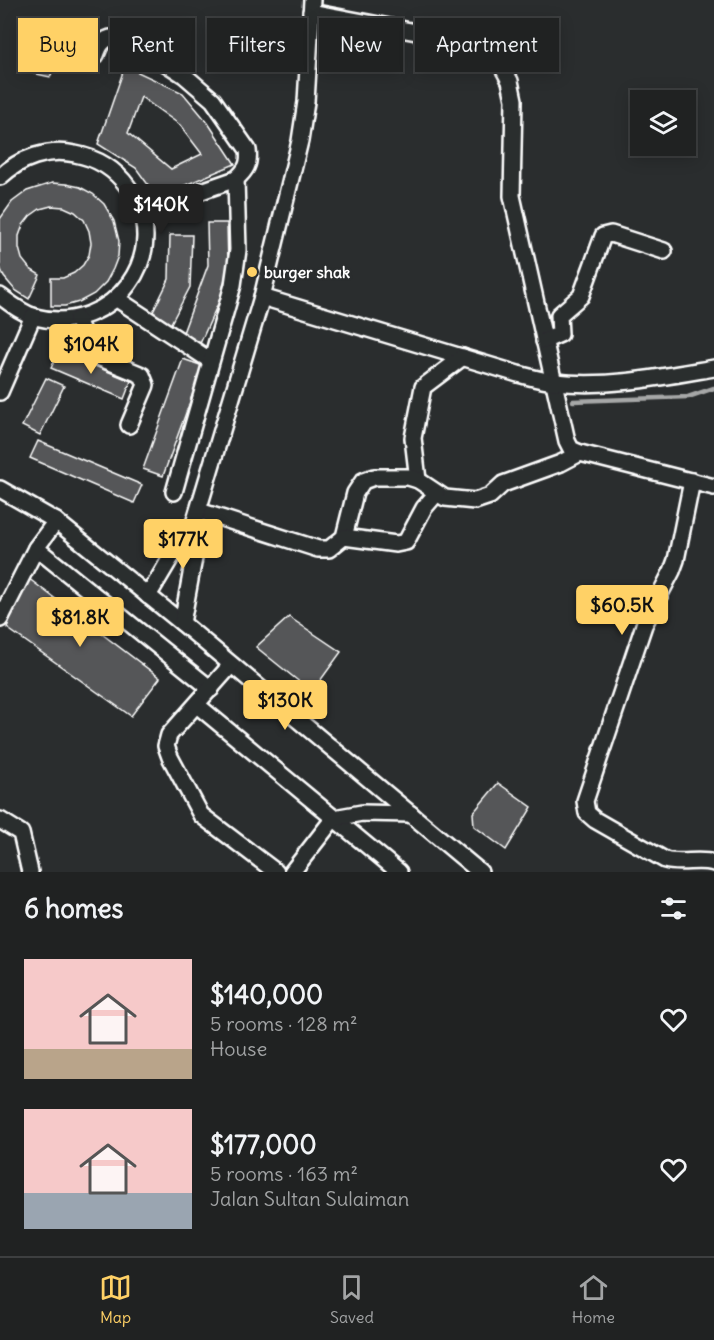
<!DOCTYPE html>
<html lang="en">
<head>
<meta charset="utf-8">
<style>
  :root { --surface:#202222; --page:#2d2f2f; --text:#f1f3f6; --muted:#a2a4a5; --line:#3d3f40; --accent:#ffd166 }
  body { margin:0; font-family:Delius,sans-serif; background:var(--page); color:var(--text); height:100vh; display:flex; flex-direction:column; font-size:22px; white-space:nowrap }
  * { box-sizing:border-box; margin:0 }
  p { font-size:20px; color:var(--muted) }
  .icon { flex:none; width:33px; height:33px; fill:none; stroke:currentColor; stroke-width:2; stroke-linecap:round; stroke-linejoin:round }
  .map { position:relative; height:872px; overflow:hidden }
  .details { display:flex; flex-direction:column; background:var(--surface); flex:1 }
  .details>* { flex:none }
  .top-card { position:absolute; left:18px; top:18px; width:678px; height:54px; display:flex; gap:12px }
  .controls { position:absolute; left:630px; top:90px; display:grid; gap:12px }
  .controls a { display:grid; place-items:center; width:66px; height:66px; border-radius:0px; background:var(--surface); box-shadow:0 3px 15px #0003,0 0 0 2px var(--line); font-size:30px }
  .price { position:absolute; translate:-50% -51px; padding:0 14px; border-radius:6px; background:var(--accent); color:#111; font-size:20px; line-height:39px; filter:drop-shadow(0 2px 3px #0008) }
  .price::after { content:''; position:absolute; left:50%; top:36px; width:18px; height:14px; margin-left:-9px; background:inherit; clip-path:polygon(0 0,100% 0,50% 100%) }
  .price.on { background:#222; color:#fff }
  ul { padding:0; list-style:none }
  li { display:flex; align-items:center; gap:18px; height:150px; padding:0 24px }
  li span { display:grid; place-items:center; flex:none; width:168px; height:120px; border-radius:0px; color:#555 }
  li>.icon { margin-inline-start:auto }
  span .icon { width:72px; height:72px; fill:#fffc; stroke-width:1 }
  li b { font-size:26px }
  h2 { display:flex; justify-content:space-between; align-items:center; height:72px; padding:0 24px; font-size:26px }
  .tag { padding:0 21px; border-radius:0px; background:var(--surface); box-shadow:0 3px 15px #0003,0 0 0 2px var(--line); font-size:21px; line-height:54px }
  .tag.on { background:var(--accent); color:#111 }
  .menu { display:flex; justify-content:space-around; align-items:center; height:84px; border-top:2px solid var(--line); background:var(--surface); font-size:16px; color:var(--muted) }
  .menu a { display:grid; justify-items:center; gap:3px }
  .menu .on { color:var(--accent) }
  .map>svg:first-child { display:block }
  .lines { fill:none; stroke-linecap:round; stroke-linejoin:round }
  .stream { stroke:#a6a7a7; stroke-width:4.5 }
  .building { fill:#555758; stroke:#fff; stroke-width:1.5; fill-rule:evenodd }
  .minor-casing { stroke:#fff; stroke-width:20 }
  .minor { stroke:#2a2d2e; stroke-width:15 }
  .poi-dot { fill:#ffd166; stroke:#2a2d2e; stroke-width:2 }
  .labels { text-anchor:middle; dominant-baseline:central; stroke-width:5; stroke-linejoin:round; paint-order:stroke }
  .poi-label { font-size:16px; font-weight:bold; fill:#fff; stroke:#2a2d2e; text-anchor:start }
</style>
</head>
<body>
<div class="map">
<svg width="714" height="872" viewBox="0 0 714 872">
  <rect width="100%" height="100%" fill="#2a2d2e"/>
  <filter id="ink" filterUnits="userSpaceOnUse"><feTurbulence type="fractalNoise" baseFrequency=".0167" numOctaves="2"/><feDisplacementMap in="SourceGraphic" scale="12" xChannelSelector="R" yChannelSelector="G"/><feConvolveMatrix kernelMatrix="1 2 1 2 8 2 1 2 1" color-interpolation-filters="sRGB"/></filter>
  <g filter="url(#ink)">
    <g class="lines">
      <polyline class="stream" points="573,401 688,397 714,388"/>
    </g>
    <g class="building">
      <polygon points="25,16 65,46 50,77 18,70"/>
      <path d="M125 66 183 93 208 123 235 164 157 197 136 168 98 144ZM141 97 180 125 202 154 171 169 128 133Z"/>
      <polygon points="52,183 66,184 80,187 93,194 104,204 114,221 119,241 118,256 113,269 106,282 94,294 79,302 65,306 51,306 51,278 63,278 74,273 83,265 89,255 91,243 89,231 84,220 75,212 64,207 51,206 40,209 30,216 23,225 19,236 19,248 22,259 30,269 40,275 29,299 15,290 4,277 0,267 0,219 12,202 27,191"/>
      <polygon points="207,223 227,223 228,265 221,297 198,348 181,338 208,265"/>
      <polygon points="170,235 192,235 190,287 169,327 151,316 169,279"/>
      <polygon points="59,351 131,381 124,399 51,368"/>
      <polygon points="183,359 203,366 163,476 143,469"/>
      <polygon points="46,378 64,386 40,435 22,426"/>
      <polygon points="38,441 142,485 134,503 30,458"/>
      <polygon points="24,575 160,678 131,716 7,628"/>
      <polygon points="289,617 341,652 312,692 256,647"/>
      <polygon points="498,783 532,807 506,850 474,826 473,813"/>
    </g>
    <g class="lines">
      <g class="minor-casing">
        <g id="minor">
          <polyline points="311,12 453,39 472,46 492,57 503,68 510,81 514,100 512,196 567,441 571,449 580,453 714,487"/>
          <path d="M96 55C99 47 101 41 110 38L144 49 184 75 213 100 248 150C250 164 246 170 236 179L141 212"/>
          <path d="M0 177C20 158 48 148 75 154 97 158 115 169 128 187 177 252 112 337 35 317 22 313 11 304 0 296"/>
          <path d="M262 297 518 374C530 377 543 381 555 382 608 388 662 377 714 368"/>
          <polyline points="117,299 211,361"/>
          <polyline points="77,319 88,346 98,357 142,375 146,385 129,425"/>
          <polyline points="544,341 560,334 559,315 581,296 603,236 611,234 664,251"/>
          <polyline points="0,392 33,316"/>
          <polyline points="418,480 413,438 423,387 463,357"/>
          <path d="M692 481 676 560 672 571 644 625 585 801 587 813 595 820 665 860C681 865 698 858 714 863"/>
          <polyline points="0,489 56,521 182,623 480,872"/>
          <polyline points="174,492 233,285 238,250 236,179"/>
          <polyline points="199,511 318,549 329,549 344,537 355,493 363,481 374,477 408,477 418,480 445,498 475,501 490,496 503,484 561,463 580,453"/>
          <polyline points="56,521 36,548 211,689"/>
          <polyline points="344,537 396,544 406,542 424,508 436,494"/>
          <polyline points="148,596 176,549 193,527 262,297 300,141 306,102 312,0"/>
          <polyline points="0,619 36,548"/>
          <polyline points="182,623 195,553 193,527"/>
          <polyline points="231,665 169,735 166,746 170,757 201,815 276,872"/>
          <polyline points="197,705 399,872"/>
          <polyline points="0,820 21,833 30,872"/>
          <polyline points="292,872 334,818 362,813 411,814"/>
        </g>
      </g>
      <use href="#minor" class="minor"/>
    </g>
  </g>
  <circle class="poi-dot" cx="252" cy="272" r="6"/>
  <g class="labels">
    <g class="poi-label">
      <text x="264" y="272">burger shak</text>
    </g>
  </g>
</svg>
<div class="controls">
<a><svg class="icon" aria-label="layers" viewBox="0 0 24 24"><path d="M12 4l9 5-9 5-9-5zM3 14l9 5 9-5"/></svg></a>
</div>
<b class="price on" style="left:161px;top:235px">$140K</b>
<b class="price" style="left:91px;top:375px">$104K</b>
<b class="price" style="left:183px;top:570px">$177K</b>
<b class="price" style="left:622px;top:636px">$60.5K</b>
<b class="price" style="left:80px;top:648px">$81.8K</b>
<b class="price" style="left:285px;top:731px">$130K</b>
<div class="top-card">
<a class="tag on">Buy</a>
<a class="tag">Rent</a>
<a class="tag">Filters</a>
<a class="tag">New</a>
<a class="tag">Apartment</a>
</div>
</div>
<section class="details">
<h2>6 homes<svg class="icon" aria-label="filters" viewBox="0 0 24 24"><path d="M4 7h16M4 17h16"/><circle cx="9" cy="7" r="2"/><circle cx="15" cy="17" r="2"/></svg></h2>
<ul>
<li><span style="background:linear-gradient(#f6c9c9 75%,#b9a48a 0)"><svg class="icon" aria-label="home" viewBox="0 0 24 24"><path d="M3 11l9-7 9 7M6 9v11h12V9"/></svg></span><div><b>$140,000</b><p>5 rooms · 128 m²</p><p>House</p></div><svg class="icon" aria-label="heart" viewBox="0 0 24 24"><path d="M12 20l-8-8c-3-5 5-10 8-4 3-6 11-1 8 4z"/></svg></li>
<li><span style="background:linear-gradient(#f6c9c9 70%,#9aa5b1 0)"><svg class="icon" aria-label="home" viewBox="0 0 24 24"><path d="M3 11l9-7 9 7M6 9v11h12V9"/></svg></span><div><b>$177,000</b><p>5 rooms · 163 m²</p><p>Jalan Sultan Sulaiman</p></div><svg class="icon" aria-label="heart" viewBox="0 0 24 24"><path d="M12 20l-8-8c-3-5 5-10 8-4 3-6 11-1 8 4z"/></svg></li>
</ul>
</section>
<nav class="menu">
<a class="on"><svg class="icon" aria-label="map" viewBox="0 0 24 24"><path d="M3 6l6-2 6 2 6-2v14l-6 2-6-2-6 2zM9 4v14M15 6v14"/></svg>Map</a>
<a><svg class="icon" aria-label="saved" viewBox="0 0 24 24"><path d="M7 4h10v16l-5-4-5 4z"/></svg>Saved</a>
<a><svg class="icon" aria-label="home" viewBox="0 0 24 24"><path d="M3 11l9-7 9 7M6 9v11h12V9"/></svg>Home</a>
</nav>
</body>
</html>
